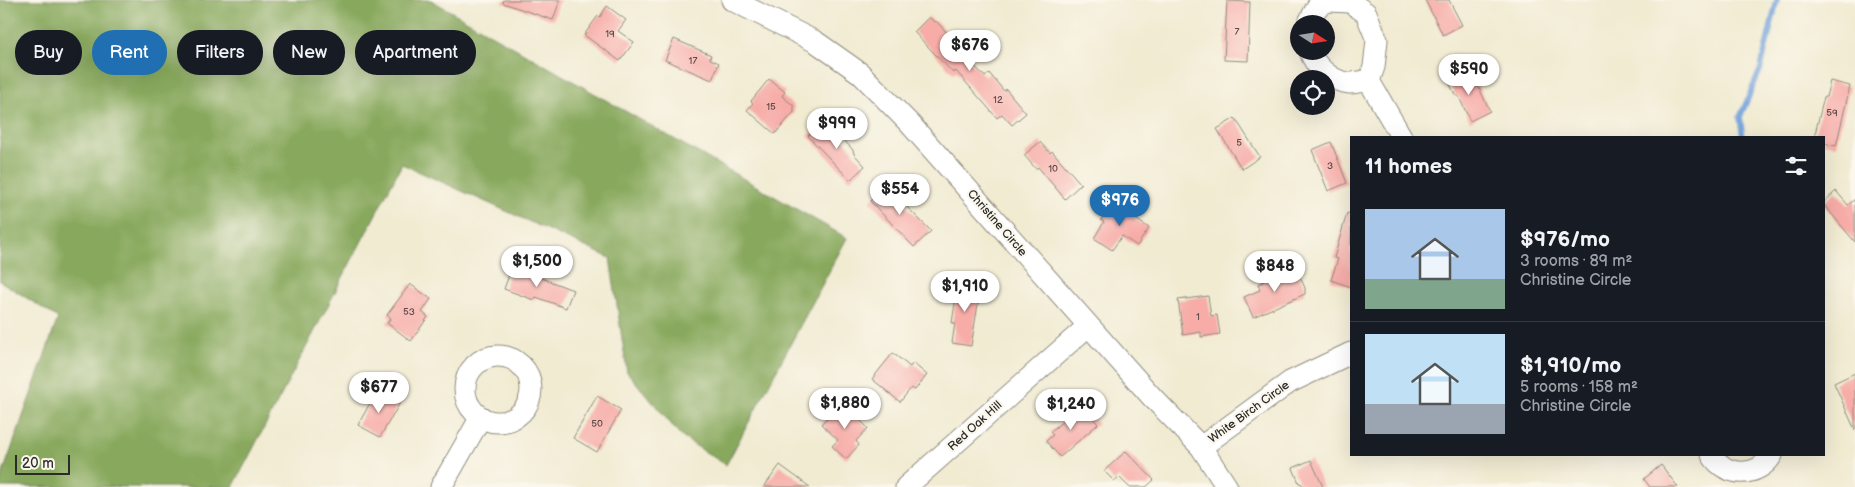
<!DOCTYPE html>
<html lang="en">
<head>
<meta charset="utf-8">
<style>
  :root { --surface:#171b24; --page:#20242c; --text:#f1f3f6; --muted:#9ea1a6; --line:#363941; --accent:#1f6fb2 }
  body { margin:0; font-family:"Balsamiq Sans",sans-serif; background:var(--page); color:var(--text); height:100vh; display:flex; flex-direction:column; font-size:19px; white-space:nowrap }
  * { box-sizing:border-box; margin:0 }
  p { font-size:16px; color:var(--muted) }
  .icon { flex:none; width:28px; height:28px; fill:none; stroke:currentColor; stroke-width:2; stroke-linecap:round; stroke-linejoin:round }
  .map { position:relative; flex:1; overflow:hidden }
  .drawer { position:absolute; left:1350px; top:136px; width:475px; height:320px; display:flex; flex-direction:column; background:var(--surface); border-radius:0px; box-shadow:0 5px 20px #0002 }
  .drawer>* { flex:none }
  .hud { position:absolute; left:15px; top:30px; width:475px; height:45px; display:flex; gap:10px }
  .needle { width:32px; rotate:102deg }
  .fabs { position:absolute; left:1290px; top:15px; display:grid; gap:10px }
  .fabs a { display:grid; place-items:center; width:45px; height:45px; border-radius:50%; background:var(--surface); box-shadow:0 5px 20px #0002; font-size:25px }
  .scale { position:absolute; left:15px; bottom:12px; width:55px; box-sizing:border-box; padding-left:5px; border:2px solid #2b2b2b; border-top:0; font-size:14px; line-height:18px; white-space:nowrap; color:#2b2b2b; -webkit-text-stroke:4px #fbf7ec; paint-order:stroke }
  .price { position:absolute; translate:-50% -42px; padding:0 11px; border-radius:18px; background:#fff; color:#222; font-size:16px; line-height:32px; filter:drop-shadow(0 1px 2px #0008) }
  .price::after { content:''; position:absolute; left:50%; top:30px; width:15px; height:11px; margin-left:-8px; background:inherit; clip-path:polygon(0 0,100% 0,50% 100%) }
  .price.active { background:var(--accent); color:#fff }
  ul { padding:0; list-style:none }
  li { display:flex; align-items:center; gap:15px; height:125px; padding:0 15px }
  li+li { border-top:1px solid var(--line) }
  li span { display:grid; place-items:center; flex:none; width:140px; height:100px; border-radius:0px; color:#555 }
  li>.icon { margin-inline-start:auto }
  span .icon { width:60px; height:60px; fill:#fffc; stroke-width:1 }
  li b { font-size:21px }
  h2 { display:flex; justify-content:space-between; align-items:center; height:60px; padding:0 15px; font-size:21px }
  .chip { padding:0 18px; border-radius:22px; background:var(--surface); box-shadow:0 5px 20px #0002; font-size:18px; line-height:45px }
  .chip.active { background:var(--accent); color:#fff }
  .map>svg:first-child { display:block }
  .forest { fill:#88a95d; stroke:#5a6a44 }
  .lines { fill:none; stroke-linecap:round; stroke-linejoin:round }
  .stream { stroke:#6fa0d9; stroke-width:5.5 }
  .building { fill:#f7aca7 }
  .minor-casing { stroke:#8e8b7e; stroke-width:23 }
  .minor { stroke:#fff; stroke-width:21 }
  .labels { text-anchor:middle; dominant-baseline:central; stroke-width:4.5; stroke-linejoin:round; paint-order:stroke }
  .number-label { font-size:10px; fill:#5e4b4a }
  .street-label { font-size:12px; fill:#2b2b2b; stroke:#fbf7ec }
</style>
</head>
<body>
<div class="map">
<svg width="1855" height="487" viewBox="0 0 1855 487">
  <rect width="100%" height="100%" fill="#fbf7ec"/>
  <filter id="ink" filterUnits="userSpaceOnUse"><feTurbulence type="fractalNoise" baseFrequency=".02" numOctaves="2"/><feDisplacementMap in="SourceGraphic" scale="10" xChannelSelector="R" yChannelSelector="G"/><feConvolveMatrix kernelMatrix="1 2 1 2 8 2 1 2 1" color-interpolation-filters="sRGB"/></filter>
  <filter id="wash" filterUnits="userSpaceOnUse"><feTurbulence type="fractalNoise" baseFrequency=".0096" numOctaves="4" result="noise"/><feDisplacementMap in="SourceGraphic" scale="20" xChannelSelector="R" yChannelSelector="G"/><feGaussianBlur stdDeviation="1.12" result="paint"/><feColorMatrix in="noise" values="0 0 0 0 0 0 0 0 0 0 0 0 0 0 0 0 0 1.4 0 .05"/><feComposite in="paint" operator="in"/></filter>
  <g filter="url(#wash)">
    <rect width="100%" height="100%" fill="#f1ebd2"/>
    <polygon class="forest" points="0,0 431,0 847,238 726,465 682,437 627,372 610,258 402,164 233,487 0,487 0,481 58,318 0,281"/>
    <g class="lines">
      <polyline class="stream" points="1743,138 1740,117 1761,68 1777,0"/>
    </g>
    <g id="blocks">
      <g class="building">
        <polygon points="504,0 560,0 553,20 503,3"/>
        <polygon points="1425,0 1449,0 1462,25 1443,35"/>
        <polygon points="1227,1 1250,2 1248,61 1224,60"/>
        <polygon points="607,6 626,20 618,31 634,42 620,61 584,35 598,16 600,17"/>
        <polygon points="929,17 934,22 936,21 954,40 953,43 985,77 989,73 1004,91 1006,89 1026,113 1012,125 1002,114 997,118 956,71 953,73 914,32"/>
        <polygon points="674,39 711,55 710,59 719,63 712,80 665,60"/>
        <polygon points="1467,71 1475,87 1478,86 1490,111 1470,121 1459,97 1455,95 1448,80"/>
        <polygon points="769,79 785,92 782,96 794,106 794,112 775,134 747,110 753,103 751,101"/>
        <polygon points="1830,81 1850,86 1836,146 1824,143 1824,138 1814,138 1824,97 1826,97"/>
        <polygon points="1235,118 1260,157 1242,169 1217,129"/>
        <polygon points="825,120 853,150 854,154 865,166 850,180 808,136"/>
        <polygon points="1040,142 1050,153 1052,151 1081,184 1065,199 1038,167 1036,169 1024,155"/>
        <polygon points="1331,142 1347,183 1328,191 1312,150"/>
        <polygon points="885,185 931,231 914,247 870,201"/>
        <polygon points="1836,191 1848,205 1855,199 1855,242 1824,205 1824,202"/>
        <polygon points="1114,200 1136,215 1134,218 1149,228 1137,246 1122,236 1112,250 1094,238 1104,222 1101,220"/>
        <polygon points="1347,213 1351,214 1351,287 1331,280 1338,259 1334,258"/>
        <polygon points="512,267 573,290 566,308 536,297 534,300 504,289"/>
        <polygon points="1297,270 1305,288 1305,294 1253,317 1244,297 1260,290 1258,284 1280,274 1281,277"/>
        <polygon points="958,283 981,286 971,346 952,343 955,323 952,323"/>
        <polygon points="410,284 431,299 422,312 428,317 411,341 387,323 391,318 387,315"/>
        <polygon points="1208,296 1211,316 1217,315 1220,334 1201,337 1201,332 1183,335 1178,300"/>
        <polygon points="893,353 910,367 913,363 927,375 915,390 911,388 900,402 872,379"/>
        <polygon points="1855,373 1855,430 1834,383"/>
        <polygon points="377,390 400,403 380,437 358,425"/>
        <polygon points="597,396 621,410 597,452 573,438"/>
        <polygon points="842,402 868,428 856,441 859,445 846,459 832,446 838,440 821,424"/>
        <polygon points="1082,405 1098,424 1060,457 1046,441 1053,435 1050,432"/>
        <polygon points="1126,451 1154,480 1146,487 1129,487 1119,477 1114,481 1104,471"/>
        <polygon points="1311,460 1323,487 1304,487 1302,484 1299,483 1293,468"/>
        <polygon points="780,465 810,487 764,487"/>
        <polygon points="1661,465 1678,487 1650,487 1644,479"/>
      </g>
    </g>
  </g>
  <g filter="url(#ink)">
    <use href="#blocks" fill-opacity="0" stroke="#8e8b7e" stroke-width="1"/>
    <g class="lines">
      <g class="minor-casing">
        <g id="minor">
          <polyline points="732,0 816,42 860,73 910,124 1152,397 1201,447 1227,487"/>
          <polyline points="1308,24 1317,7 1328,1 1350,2 1366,13 1377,40 1374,67 1369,81 1402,138"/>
          <path d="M1310 51C1314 66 1333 82 1349 83 1356 83 1363 81 1369 81"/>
          <circle cx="498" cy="389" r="33"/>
          <polyline points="1201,447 1290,382 1351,353"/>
          <path d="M1712 455C1726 478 1758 478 1772 455"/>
          <polyline points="441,487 481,417"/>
          <polyline points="906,487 1088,326"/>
        </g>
      </g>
      <use href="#minor" class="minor"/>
    </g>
  </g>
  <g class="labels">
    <g class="number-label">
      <text x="1237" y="32">7</text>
      <text x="610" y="34">19</text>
      <text x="693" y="61">17</text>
      <text x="998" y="100">12</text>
      <text x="771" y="107">15</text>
      <text x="1832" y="113">59</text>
      <text x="1239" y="143">5</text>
      <text x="1330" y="166">3</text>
      <text x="1053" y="169">10</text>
      <text x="409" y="312">53</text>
      <text x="1198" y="317">1</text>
      <text x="597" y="424">50</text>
    </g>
    <g class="street-label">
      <text transform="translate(997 223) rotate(49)">Christine Circle</text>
      <text transform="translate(1249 412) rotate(-36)">White Birch Circle</text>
      <text transform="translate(975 426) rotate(-42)">Red Oak Hill</text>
    </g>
  </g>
</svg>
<div class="fabs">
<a><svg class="needle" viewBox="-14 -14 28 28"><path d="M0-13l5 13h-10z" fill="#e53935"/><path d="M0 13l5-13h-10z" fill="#9ea1a6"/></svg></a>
<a><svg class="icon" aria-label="locate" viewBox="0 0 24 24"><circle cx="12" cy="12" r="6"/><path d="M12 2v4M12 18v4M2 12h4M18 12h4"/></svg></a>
</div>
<div class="scale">20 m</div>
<b class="price" style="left:970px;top:72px">$676</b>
<b class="price" style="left:1469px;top:96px">$590</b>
<b class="price" style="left:837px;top:150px">$999</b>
<b class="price" style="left:900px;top:216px">$554</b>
<b class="price active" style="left:1120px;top:227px">$976</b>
<b class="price" style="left:537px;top:288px">$1,500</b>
<b class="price" style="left:1275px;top:293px">$848</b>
<b class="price" style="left:965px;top:313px">$1,910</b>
<b class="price" style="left:379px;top:414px">$677</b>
<b class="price" style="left:845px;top:430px">$1,880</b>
<b class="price" style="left:1071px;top:431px">$1,240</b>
<div class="hud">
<a class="chip">Buy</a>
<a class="chip active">Rent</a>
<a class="chip">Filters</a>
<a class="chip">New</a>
<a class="chip">Apartment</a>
</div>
<section class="drawer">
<h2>11 homes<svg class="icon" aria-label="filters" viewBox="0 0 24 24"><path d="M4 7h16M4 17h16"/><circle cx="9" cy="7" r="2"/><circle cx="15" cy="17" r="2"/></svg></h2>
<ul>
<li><span style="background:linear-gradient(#a9c7e8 70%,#7fa58c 0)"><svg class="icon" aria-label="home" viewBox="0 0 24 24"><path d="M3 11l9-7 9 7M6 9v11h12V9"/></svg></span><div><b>$976/mo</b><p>3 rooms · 89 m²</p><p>Christine Circle</p></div></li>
<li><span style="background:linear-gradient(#bfe0f5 70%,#9aa5b1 0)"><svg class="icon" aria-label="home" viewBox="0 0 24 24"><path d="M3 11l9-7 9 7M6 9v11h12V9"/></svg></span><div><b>$1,910/mo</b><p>5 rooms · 158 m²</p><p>Christine Circle</p></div></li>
</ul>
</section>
</div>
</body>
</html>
